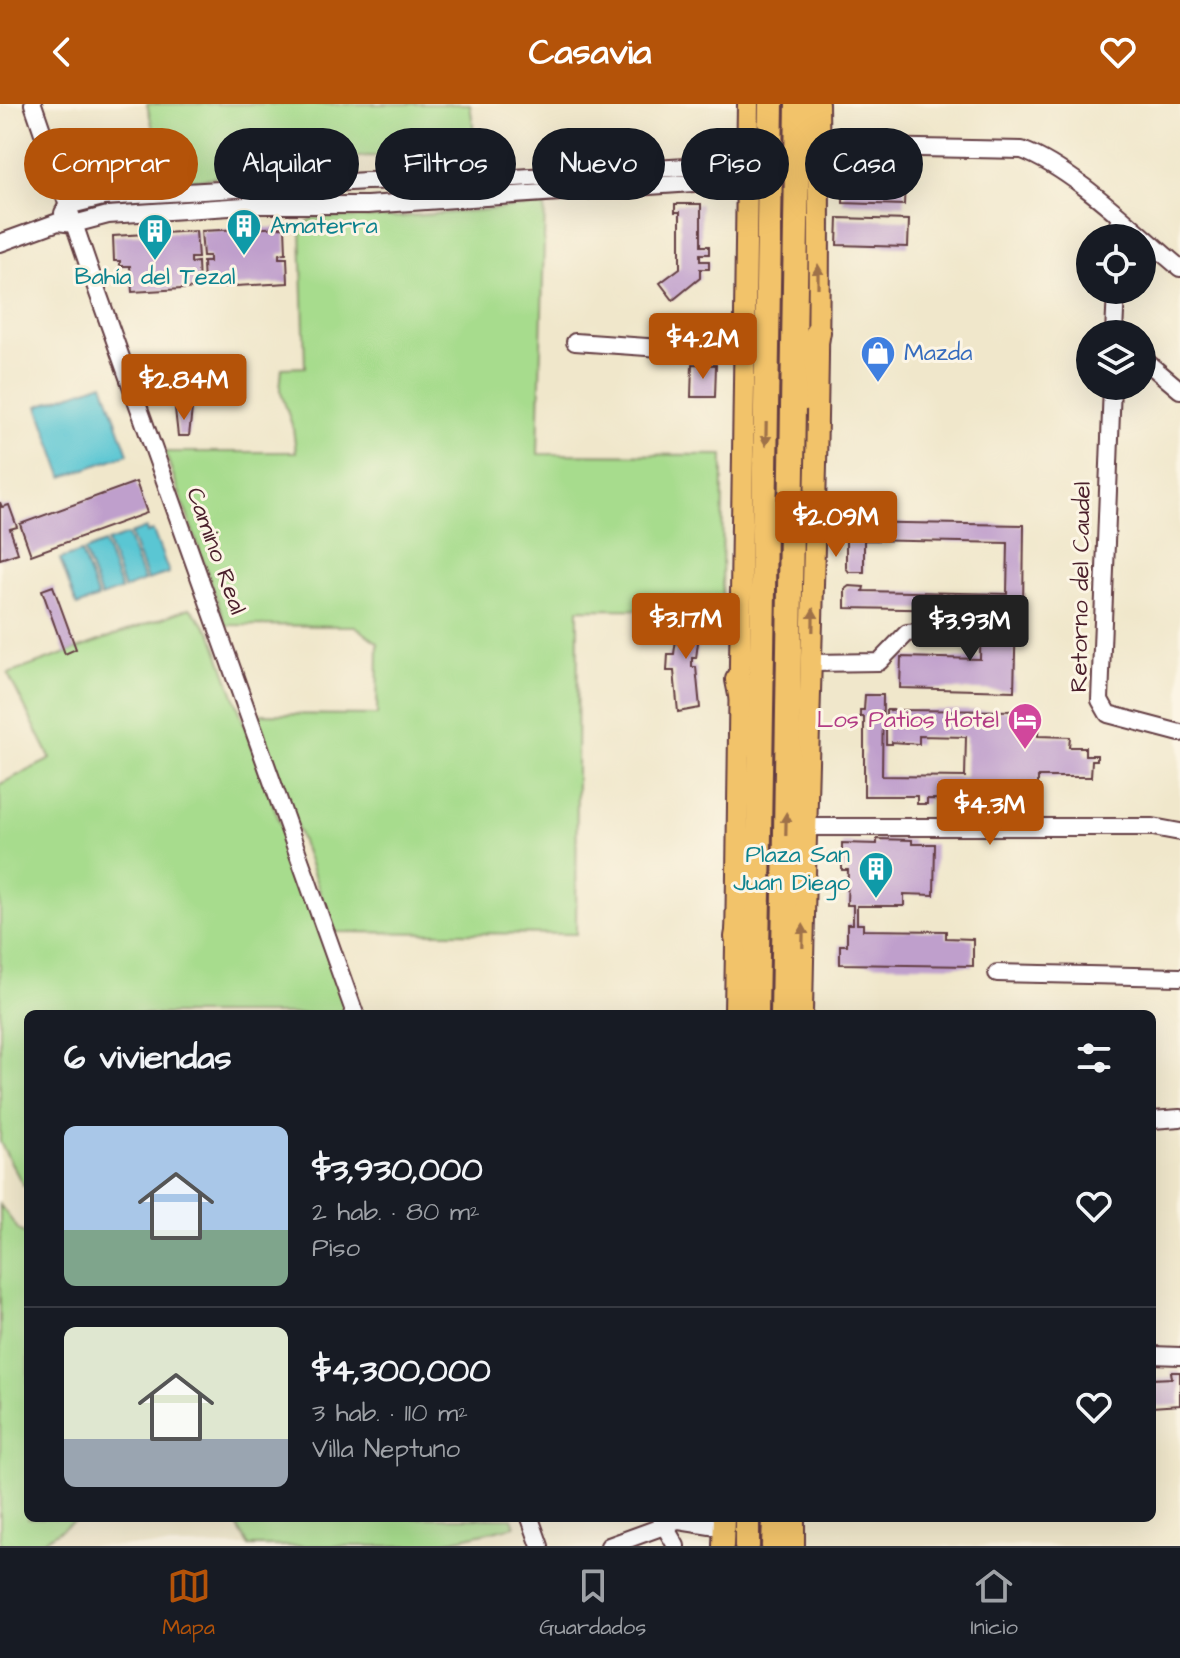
<!DOCTYPE html>
<html lang="es">
<head>
<meta charset="utf-8">
<style>
  :root { --surface:#171b24; --page:#20242c; --text:#f1f3f6; --muted:#9ea1a6; --line:#363941; --accent:#b45309 }
  body { margin:0; font-family:"Architects Daughter",sans-serif; background:var(--page); color:var(--text); height:100vh; display:flex; flex-direction:column; font-size:30px; white-space:nowrap }
  * { box-sizing:border-box; margin:0 }
  p { font-size:26px; color:var(--muted) }
  .icon { flex:none; width:44px; height:44px; fill:none; stroke:currentColor; stroke-width:2; stroke-linecap:round; stroke-linejoin:round }
  .map { position:relative; flex:1; overflow:hidden }
  .side { position:absolute; left:24px; top:906px; width:1132px; height:512px; display:flex; flex-direction:column; background:var(--surface); border-radius:12px; box-shadow:0 8px 32px #0002 }
  .side>* { flex:none }
  .top-card { position:absolute; left:24px; top:24px; width:1132px; height:72px; display:flex; gap:16px }
  .buttons { position:absolute; left:1076px; top:120px; display:grid; gap:16px }
  .buttons a { display:grid; place-items:center; width:80px; height:80px; border-radius:50%; background:var(--surface); box-shadow:0 8px 32px #0002; font-size:40px }
  .price { position:absolute; translate:-50% -68px; padding:0 18px; border-radius:8px; background:var(--accent); color:#fff; font-size:26px; line-height:52px; filter:drop-shadow(0 2px 4px #0008) }
  .price::after { content:''; position:absolute; left:50%; top:48px; width:24px; height:18px; margin-left:-12px; background:inherit; clip-path:polygon(0 0,100% 0,50% 100%) }
  .price.active { background:#222; color:#fff }
  ul { padding:0; list-style:none }
  li { display:flex; align-items:center; gap:24px; height:200px; padding:0 40px }
  li+li { border-top:2px solid var(--line) }
  li span { display:grid; place-items:center; flex:none; width:224px; height:160px; border-radius:12px; color:#555 }
  li>.icon { margin-inline-start:auto }
  span .icon { width:96px; height:96px; fill:#fffc; stroke-width:1 }
  li b { font-size:34px }
  h2 { display:flex; justify-content:space-between; align-items:center; height:96px; padding:0 40px; font-size:34px }
  .chip { padding:0 28px; border-radius:36px; background:var(--surface); box-shadow:0 8px 32px #0002; font-size:28px; line-height:72px }
  .chip.active { background:var(--accent); color:#fff }
  header { display:flex; justify-content:space-between; align-items:center; height:104px; padding:0 40px; background:var(--accent); color:#fff; font-size:36px; font-weight:700 }
  .menu { display:flex; justify-content:space-around; align-items:center; height:112px; border-top:2px solid var(--line); background:var(--surface); font-size:22px; color:var(--muted) }
  .menu a { display:grid; justify-items:center; gap:4px }
  .menu .active { color:var(--accent) }
  .map>svg:first-child { display:block }
  .green { fill:#a7dc8d; stroke:#787e5c; stroke-width:2 }
  .water { fill:#5ac6d3; stroke:#52727f; stroke-width:2 }
  .building { fill:#bf9fcc }
  .lines { fill:none; stroke-linecap:round; stroke-linejoin:round }
  .minor-casing { stroke:#633d43; stroke-width:20 }
  .major-casing { stroke:#633d43; stroke-width:24 }
  .highway-casing { stroke:#633d43; stroke-width:28 }
  .minor { stroke:#fff; stroke-width:16 }
  .major { stroke:#f2c36a; stroke-width:20 }
  .highway { stroke:#f2c36a; stroke-width:24 }
  .oneway { fill:#9e714a }
  .labels { text-anchor:middle; dominant-baseline:central; stroke-width:6; stroke-linejoin:round; paint-order:stroke }
  .culture-label { font-size:24px; fill:#0d838f; stroke:#fcf5e5; text-anchor:start }
  .shop-label { font-size:24px; fill:#366cbe; stroke:#fcf5e5; text-anchor:start }
  .street-label { font-size:24px; fill:#4a1f2b; stroke:#fcf5e5 }
  .hotel-label { font-size:24px; fill:#b23c85; stroke:#fcf5e5; text-anchor:end }
</style>
</head>
<body>
<header><svg class="icon" aria-label="back" viewBox="0 0 24 24"><path d="M15 5l-7 7 7 7"/></svg>Casavia<svg class="icon" aria-label="heart" viewBox="0 0 24 24"><path d="M12 20l-8-8c-3-5 5-10 8-4 3-6 11-1 8 4z"/></svg></header>
<div class="map">
<svg width="1180" height="1442" viewBox="0 0 1180 1442">
  <rect width="100%" height="100%" fill="#fcf5e5"/>
  <filter id="ink" filterUnits="userSpaceOnUse"><feTurbulence type="fractalNoise" baseFrequency=".0125" numOctaves="2"/><feDisplacementMap in="SourceGraphic" scale="16" xChannelSelector="R" yChannelSelector="G"/><feConvolveMatrix kernelMatrix="1 2 1 2 8 2 1 2 1" color-interpolation-filters="sRGB"/></filter>
  <filter id="wash" filterUnits="userSpaceOnUse"><feTurbulence type="fractalNoise" baseFrequency=".006" numOctaves="4" result="noise"/><feDisplacementMap in="SourceGraphic" scale="32" xChannelSelector="R" yChannelSelector="G"/><feGaussianBlur stdDeviation="1.8" result="paint"/><feColorMatrix in="noise" values="0 0 0 0 0 0 0 0 0 0 0 0 0 0 0 0 0 1.4 0 .05"/><feComposite in="paint" operator="in"/></filter>
  <g filter="url(#wash)">
    <rect width="100%" height="100%" fill="#f0e7cb"/>
    <g class="green">
      <polygon points="147,0 470,0 478,56 367,52 166,80"/>
      <polygon points="545,101 538,350 723,351 722,506 578,505 576,830 334,828 257,610 377,611 378,539 355,522 226,521 165,348 296,348 293,324 280,286 282,264 305,263 301,123 312,114 399,113"/>
      <polygon points="190,504 211,528 349,910 28,910 28,1080 23,1081 0,1038 0,680 51,655 8,570"/>
      <polygon points="0,1101 19,1126 28,1132 28,1414 79,1414 43,1437 47,1442 0,1442"/>
      <polygon points="232,1414 512,1414 515,1422 427,1442 249,1442"/>
    </g>
    <g class="water">
      <polygon points="103,279 128,350 63,373 38,302"/>
      <polygon points="146,424 147,429 153,427 169,469 147,476 130,430"/>
      <polygon points="127,431 144,477 124,485 107,438"/>
      <polygon points="104,439 121,486 101,493 84,447"/>
      <polygon points="81,448 98,494 77,502 60,455"/>
    </g>
    <g id="blocks">
      <g class="building">
        <polygon points="844,72 905,74 904,101 843,99"/>
        <polygon points="675,100 701,100 701,142 709,142 709,150 700,150 700,157 709,157 709,165 700,165 700,174 673,196 660,179 680,164 680,108 675,108"/>
        <polygon points="838,114 909,116 908,143 837,141"/>
        <polygon points="285,123 286,149 279,150 279,154 287,154 288,179 204,184 203,158 209,158 209,152 203,152 201,127"/>
        <polygon points="196,127 198,154 191,154 191,159 198,158 199,184 132,188 130,162 120,162 120,157 114,157 113,132"/>
        <polygon points="692,260 716,261 715,293 691,293"/>
        <polygon points="175,305 192,305 189,332 178,332"/>
        <polygon points="136,378 147,409 31,451 20,420"/>
        <polygon points="0,398 2,403 9,401 17,423 10,425 18,449 0,455"/>
        <polygon points="846,418 1024,421 1023,507 845,504 845,485 849,482 864,483 863,487 1007,490 1008,439 864,436 864,468 849,468 846,464"/>
        <polygon points="53,482 76,545 65,550 42,486"/>
        <polygon points="680,507 702,508 696,554 692,554 692,563 696,563 700,604 678,608 674,567 667,567 668,550 674,550"/>
        <polygon points="981,511 1016,512 1014,587 900,584 901,553 980,555"/>
        <polygon points="865,591 883,591 882,672 965,673 966,633 919,632 919,640 892,638 892,640 886,640 886,606 1039,607 1038,632 1070,633 1069,643 1085,643 1085,651 1097,651 1097,656 1092,656 1091,673 1038,673 1038,696 927,695 927,700 917,700 917,692 864,692 864,613 860,613 860,606 864,606"/>
        <polygon points="877,735 912,736 912,740 935,740 934,791 904,790 904,802 857,802 857,820 863,820 863,826 946,827 946,834 973,835 973,862 840,860 840,841 847,841 847,820 853,820 853,801 847,801 848,766 842,766 842,739 877,740"/>
        <polygon points="1171,1268 1180,1268 1180,1301 1152,1303 1152,1275 1172,1274"/>
      </g>
    </g>
  </g>
  <g filter="url(#ink)">
    <use href="#blocks" fill-opacity="0" stroke="#633d43" stroke-width="2"/>
    <g class="lines">
      <g class="minor-casing">
        <g id="minor">
          <polyline points="33,0 93,175 355,910"/>
          <path d="M818 42 1022 46C1075 66 1135 127 1180 164"/>
          <polyline points="63,109 67,102 103,93 366,77 515,74 748,59"/>
          <polyline points="1118,134 1119,113"/>
          <polyline points="0,139 58,118 74,120 108,111 260,101 367,101 738,76 744,78 747,84"/>
          <polyline points="1114,230 1116,186"/>
          <polyline points="575,238 690,246 745,227"/>
          <polyline points="1142,254 1180,286"/>
          <polyline points="1112,282 1100,596 1108,610 1180,629"/>
          <polyline points="812,559 879,558 907,529 966,524"/>
          <polyline points="805,723 1153,723 1180,728"/>
          <polyline points="997,869 1180,873"/>
          <polyline points="1152,1016 1180,1014"/>
          <polyline points="1152,1251 1180,1252"/>
          <polyline points="530,1414 540,1442"/>
          <polyline points="661,1416 676,1442"/>
          <polyline points="679,1417 723,1424"/>
          <polyline points="609,1442 686,1414"/>
        </g>
      </g>
      <g class="major-casing">
        <g id="major">
          <polyline points="735,910 748,0"/>
          <path d="M802 910C807 607 823 303 818 0"/>
          <polyline points="723,1442 724,1414"/>
          <polyline points="794,1442 794,1414"/>
        </g>
      </g>
      <g class="highway-casing">
        <g id="highway">
          <polyline points="805,294 818,228"/>
          <polyline points="738,576 751,640"/>
          <polyline points="737,833 747,779"/>
          <polyline points="756,910 771,0"/>
          <polyline points="783,910 798,0"/>
          <polyline points="747,1442 747,1414"/>
          <polyline points="774,1442 775,1414"/>
        </g>
      </g>
      <use href="#minor" class="minor"/>
      <use href="#major" class="major"/>
      <use href="#highway" class="highway"/>
    </g>
    <defs><path id="oneway-solid" d="M-6-.8H1V-3.2L6.5 0L1 3.2V.8H-6Z" transform="scale(2)"/></defs>
    <g class="oneway">
      <use href="#oneway-solid" transform="translate(818 172) rotate(-90)"/>
      <use href="#oneway-solid" transform="translate(766 330) rotate(91)"/>
      <use href="#oneway-solid" transform="translate(813 516) rotate(-89)"/>
      <use href="#oneway-solid" transform="translate(786 720) rotate(-89)"/>
      <use href="#oneway-solid" transform="translate(803 832) rotate(-89)"/>
    </g>
  </g>
  <defs>
    <g id="building-pin" transform="scale(1.8)"><path d="M0 17L-7.5 6A9.5 9.5 0 1 1 7.5 6Z" fill="#0f9aa8" stroke="#fcf5e5"/><path d="M-4-6H4V6H1V3H-1V6H-4ZM-2.5-4.3h1.7v1.8h-1.7ZM.8-4.3h1.7v1.8H.8ZM-2.5-1h1.7V.8h-1.7ZM.8-1h1.7V.8H.8Z" fill="#fff"/></g>
    <g id="shop-pin" transform="scale(1.8)"><path d="M0 17L-7.5 6A9.5 9.5 0 1 1 7.5 6Z" fill="#3f7fe0" stroke="#fcf5e5"/><path d="M-5-2.5h2.3a2.7 3.5 0 0 1 5.4 0H5L5.5 6h-11ZM-1.5-2.5h3a1.5 2.3 0 0 0-3 0Z" fill="#fff"/></g>
    <g id="hotel-pin" transform="scale(1.8)"><path d="M0 17L-7.5 6A9.5 9.5 0 1 1 7.5 6Z" fill="#d1479c" stroke="#fcf5e5"/><path d="M-6-4.5h1.5V1H6V5H4.5V3h-9V5H-6ZM-4 0a1.8 1.8 0 1 1 3.6 0ZM.5 0V-2.5h3Q6-2.5 6 0Z" fill="#fff"/></g>
  </defs>
  <g fill-rule="evenodd">
    <use href="#building-pin" x="244" y="122"/>
    <use href="#building-pin" x="155" y="127"/>
    <use href="#shop-pin" x="878" y="249"/>
    <use href="#hotel-pin" x="1025" y="616"/>
    <use href="#building-pin" x="876" y="765"/>
  </g>
  <g class="labels">
    <g class="culture-label">
      <text x="270" y="122">Amaterra</text>
      <text x="155" y="173" text-anchor="middle">Bahía del Tezal</text>
      <text x="850" y="751" text-anchor="end">Plaza San<tspan x="850" dy="28">Juan Diego</tspan></text>
    </g>
    <g class="shop-label">
      <text x="904" y="249">Mazda</text>
    </g>
    <g class="street-label">
      <text transform="translate(216 447) rotate(70)">Camino Real</text>
      <text transform="translate(1081 483) rotate(-89)">Retorno del Caudel</text>
    </g>
    <g class="hotel-label">
      <text x="999" y="616">Los Patios Hotel</text>
    </g>
  </g>
</svg>
<div class="buttons">
<a><svg class="icon" aria-label="locate" viewBox="0 0 24 24"><circle cx="12" cy="12" r="6"/><path d="M12 2v4M12 18v4M2 12h4M18 12h4"/></svg></a>
<a><svg class="icon" aria-label="layers" viewBox="0 0 24 24"><path d="M12 4l9 5-9 5-9-5zM3 14l9 5 9-5"/></svg></a>
</div>
<b class="price" style="left:703px;top:277px">$4.2M</b>
<b class="price" style="left:184px;top:318px">$2.84M</b>
<b class="price" style="left:836px;top:455px">$2.09M</b>
<b class="price" style="left:686px;top:557px">$3.17M</b>
<b class="price active" style="left:970px;top:559px">$3.93M</b>
<b class="price" style="left:990px;top:743px">$4.3M</b>
<div class="top-card">
<a class="chip active">Comprar</a>
<a class="chip">Alquilar</a>
<a class="chip">Filtros</a>
<a class="chip">Nuevo</a>
<a class="chip">Piso</a>
<a class="chip">Casa</a>
</div>
<section class="side">
<h2>6 viviendas<svg class="icon" aria-label="filters" viewBox="0 0 24 24"><path d="M4 7h16M4 17h16"/><circle cx="9" cy="7" r="2"/><circle cx="15" cy="17" r="2"/></svg></h2>
<ul>
<li><span style="background:linear-gradient(#a9c7e8 65%,#7fa58c 0)"><svg class="icon" aria-label="home" viewBox="0 0 24 24"><path d="M3 11l9-7 9 7M6 9v11h12V9"/></svg></span><div><b>$3,930,000</b><p>2 hab. · 80 m²</p><p>Piso</p></div><svg class="icon" aria-label="heart" viewBox="0 0 24 24"><path d="M12 20l-8-8c-3-5 5-10 8-4 3-6 11-1 8 4z"/></svg></li>
<li><span style="background:linear-gradient(#dfe7d0 70%,#9aa5b1 0)"><svg class="icon" aria-label="home" viewBox="0 0 24 24"><path d="M3 11l9-7 9 7M6 9v11h12V9"/></svg></span><div><b>$4,300,000</b><p>3 hab. · 110 m²</p><p>Villa Neptuno</p></div><svg class="icon" aria-label="heart" viewBox="0 0 24 24"><path d="M12 20l-8-8c-3-5 5-10 8-4 3-6 11-1 8 4z"/></svg></li>
</ul>
</section>
</div>
<nav class="menu">
<a class="active"><svg class="icon" aria-label="map" viewBox="0 0 24 24"><path d="M3 6l6-2 6 2 6-2v14l-6 2-6-2-6 2zM9 4v14M15 6v14"/></svg>Mapa</a>
<a><svg class="icon" aria-label="saved" viewBox="0 0 24 24"><path d="M7 4h10v16l-5-4-5 4z"/></svg>Guardados</a>
<a><svg class="icon" aria-label="home" viewBox="0 0 24 24"><path d="M3 11l9-7 9 7M6 9v11h12V9"/></svg>Inicio</a>
</nav>
</body>
</html>
